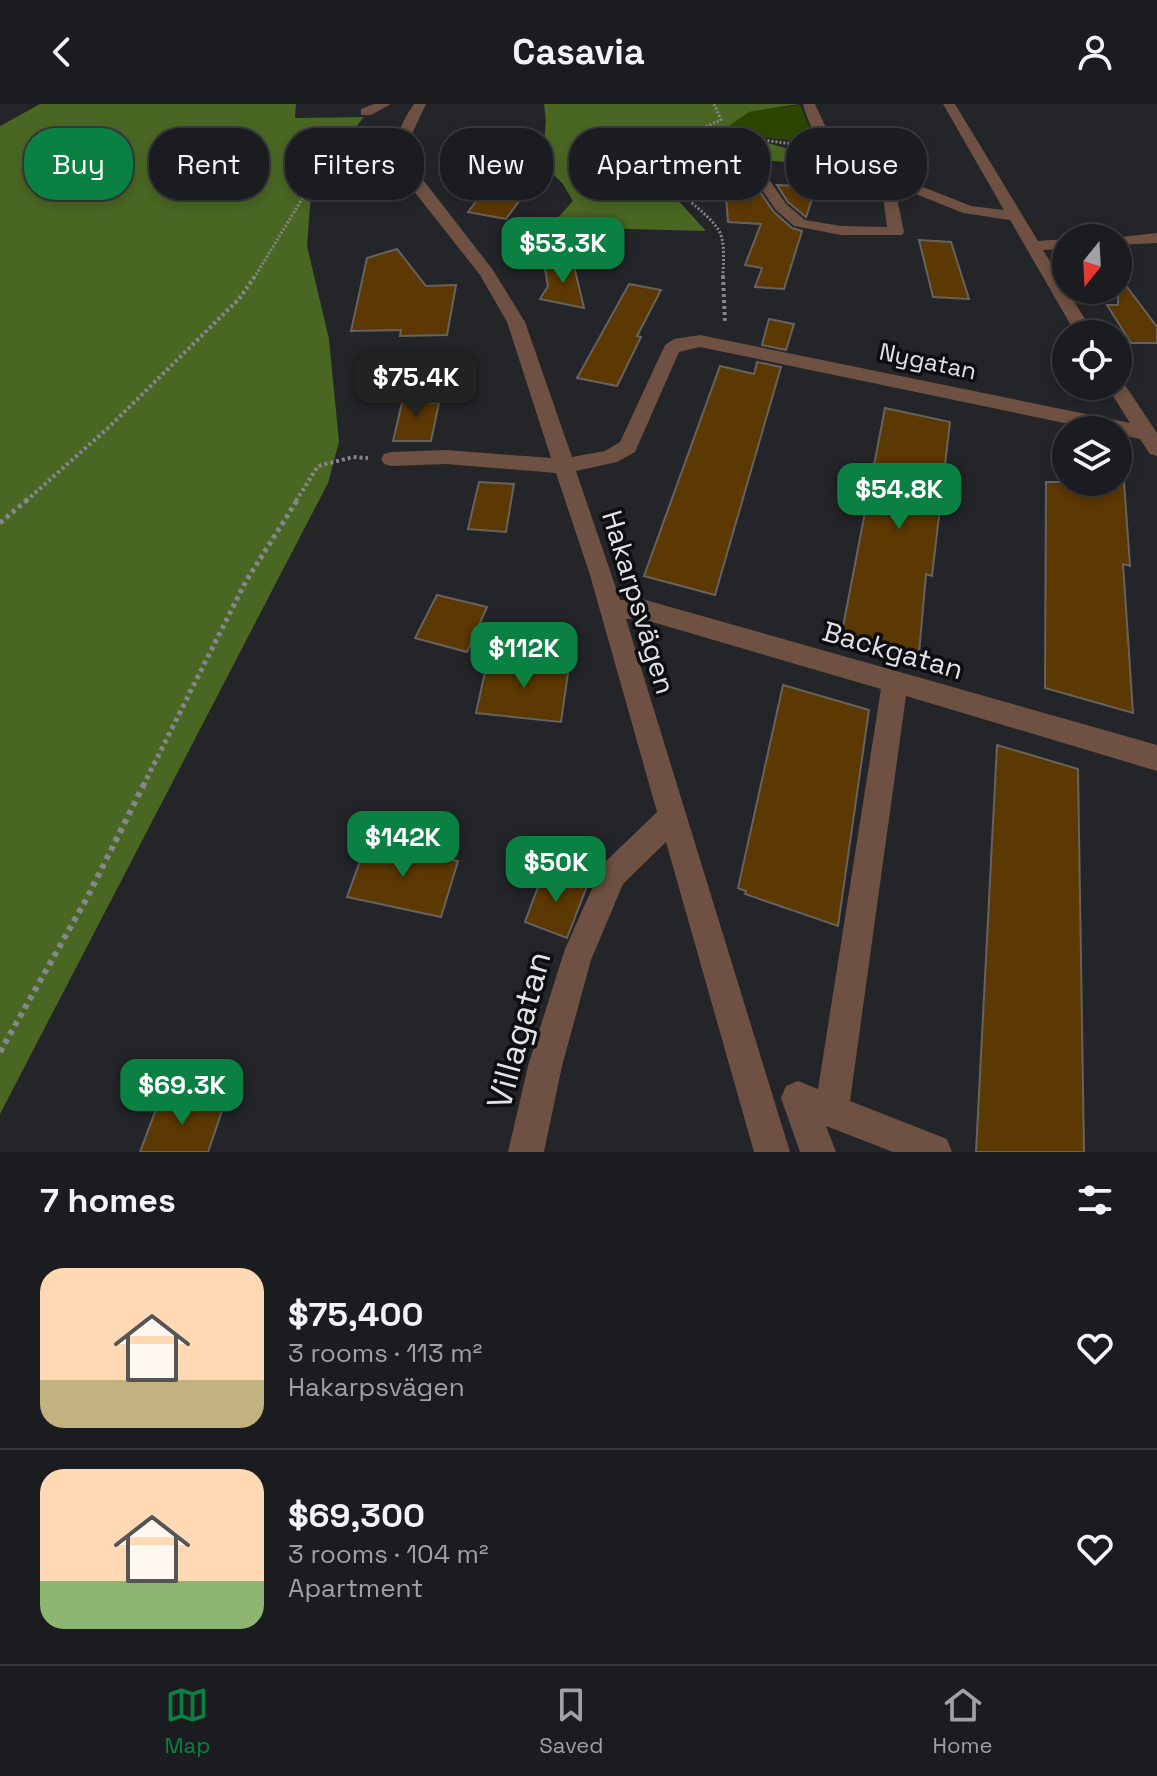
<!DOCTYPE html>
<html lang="en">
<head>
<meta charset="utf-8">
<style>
  :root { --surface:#1b1c1f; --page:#28292c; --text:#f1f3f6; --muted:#a0a1a4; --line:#393a3d; --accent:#0b8043 }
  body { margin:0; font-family:"Space Grotesk",sans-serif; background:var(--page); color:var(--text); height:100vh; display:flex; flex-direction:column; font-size:30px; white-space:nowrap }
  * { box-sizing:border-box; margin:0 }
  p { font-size:26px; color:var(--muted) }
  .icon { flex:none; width:44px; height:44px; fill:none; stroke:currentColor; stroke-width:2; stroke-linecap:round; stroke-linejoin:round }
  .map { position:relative; height:1048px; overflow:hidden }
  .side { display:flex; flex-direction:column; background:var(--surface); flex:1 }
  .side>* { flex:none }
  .guide { position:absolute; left:24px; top:24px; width:1110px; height:72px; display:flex; gap:16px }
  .needle { width:52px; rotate:198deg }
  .tools { position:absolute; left:1052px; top:120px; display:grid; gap:16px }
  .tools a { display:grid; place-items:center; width:80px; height:80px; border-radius:50%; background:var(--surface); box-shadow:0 4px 12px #0003,0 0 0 2px var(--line); font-size:40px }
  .price { position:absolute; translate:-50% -68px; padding:0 18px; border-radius:16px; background:var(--accent); color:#fff; font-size:26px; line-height:52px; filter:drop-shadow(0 2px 4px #0008) }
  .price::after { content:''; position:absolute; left:50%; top:48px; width:24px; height:18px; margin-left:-12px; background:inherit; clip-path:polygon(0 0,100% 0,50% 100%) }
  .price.active { background:#222; color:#fff }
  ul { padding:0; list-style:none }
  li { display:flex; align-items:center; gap:24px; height:200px; padding:0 40px }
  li+li { border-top:2px solid var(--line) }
  li span { display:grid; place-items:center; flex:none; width:224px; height:160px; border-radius:24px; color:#555 }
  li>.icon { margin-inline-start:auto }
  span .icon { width:96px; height:96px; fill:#fffc; stroke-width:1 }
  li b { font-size:34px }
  h2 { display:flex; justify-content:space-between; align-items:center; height:96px; padding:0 40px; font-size:34px }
  .chip { padding:0 28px; border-radius:32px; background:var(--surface); box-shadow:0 4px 12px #0003,0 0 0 2px var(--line); font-size:28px; line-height:72px }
  .chip.active { background:var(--accent); color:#fff }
  header { display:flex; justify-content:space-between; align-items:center; height:104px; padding:0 40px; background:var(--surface); font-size:36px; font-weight:700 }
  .menu { display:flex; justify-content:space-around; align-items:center; height:112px; border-top:2px solid var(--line); background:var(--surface); font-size:22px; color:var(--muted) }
  .menu a { display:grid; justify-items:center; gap:4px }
  .menu .active { color:var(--accent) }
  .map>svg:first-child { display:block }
  .green { fill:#2c4601 }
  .forest { fill:#496623 }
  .building { fill:#5c3803; stroke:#66625e; stroke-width:2 }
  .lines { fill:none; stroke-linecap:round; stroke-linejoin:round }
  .path-far3 { stroke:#86878b; stroke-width:3; stroke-dasharray:2 2; stroke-linecap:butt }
  .path-far2 { stroke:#86878b; stroke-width:4; stroke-dasharray:3 3; stroke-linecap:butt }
  .path-far1 { stroke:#86878b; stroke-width:5; stroke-dasharray:4 4; stroke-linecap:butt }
  .path { stroke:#86878b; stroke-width:6; stroke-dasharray:5 5; stroke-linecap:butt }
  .minor { fill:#6e5142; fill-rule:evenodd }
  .labels { text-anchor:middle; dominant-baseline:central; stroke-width:7; stroke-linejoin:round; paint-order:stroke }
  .far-street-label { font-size:24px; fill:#e1e2e5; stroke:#0e0e10 }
  .street-label { font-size:28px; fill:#e1e2e5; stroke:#0e0e10 }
  .near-street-label { font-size:34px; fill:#e1e2e5; stroke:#0e0e10 }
</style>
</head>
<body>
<header><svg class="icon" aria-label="back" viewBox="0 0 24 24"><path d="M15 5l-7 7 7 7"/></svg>Casavia<svg class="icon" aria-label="person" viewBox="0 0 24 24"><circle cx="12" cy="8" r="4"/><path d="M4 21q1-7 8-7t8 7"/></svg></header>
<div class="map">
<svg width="1157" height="1048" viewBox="0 0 1157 1048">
  <rect width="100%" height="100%" fill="#242529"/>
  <polygon class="green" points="800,1 816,39 741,31 726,24 748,8"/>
  <g class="forest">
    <polygon points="40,0 296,0 295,14 364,13 325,62 311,89 307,142 329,235 339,338 328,379 0,1010 0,22"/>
    <polygon points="544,0 799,0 749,8 726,24 733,29 827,56 835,62 703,51 650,39 654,70 706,127 589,124 531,131 523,119 555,117 573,97 563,80 542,59 546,17"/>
  </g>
  <g class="building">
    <polygon points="465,42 496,42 492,67 460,67"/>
    <polygon points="493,76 530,82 506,115 468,108"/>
    <polygon points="725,80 755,81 774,108 792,124 802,127 784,185 755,183 762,164 745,161 761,120 728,118"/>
    <polygon points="777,81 816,83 806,113 788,98"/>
    <polygon points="919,136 951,138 969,195 933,193"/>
    <polygon points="397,145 426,182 456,181 447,231 400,232 401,226 351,227 367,154"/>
    <polygon points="573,158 584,204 540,195 548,182 544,160"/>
    <polygon points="1118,171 1157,223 1157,239 1131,239 1107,201 1118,201"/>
    <polygon points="629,180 661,186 637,232 641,233 617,282 577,274"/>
    <polygon points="769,215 794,220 786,246 762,241"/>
    <polygon points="757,258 781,263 715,491 644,472 720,262 754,270"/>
    <polygon points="404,290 433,291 431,299 439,299 431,337 393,337"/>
    <polygon points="885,304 950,318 932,472 926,470 919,549 842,528"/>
    <polygon points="479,378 514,380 506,428 468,425"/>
    <polygon points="1046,378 1124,378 1130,462 1123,460 1133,609 1045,584"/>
    <polygon points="437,491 487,503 467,548 415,534"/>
    <polygon points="488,554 569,562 561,618 476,609"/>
    <polygon points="783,581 869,606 838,822 745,790 746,787 738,784"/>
    <polygon points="997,641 1078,665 1084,1048 976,1048"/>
    <polygon points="367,738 458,757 441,813 347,793"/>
    <polygon points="544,767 587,782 567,834 525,818"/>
    <polygon points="161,992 223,1004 208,1048 140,1048"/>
  </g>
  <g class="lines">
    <g class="path-far3">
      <path d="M714 0 721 16 669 39C652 83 697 95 718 125 726 137 723 159 723 174"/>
      <polyline points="696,28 802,41"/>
      <polyline points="254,174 336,39 350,22"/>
    </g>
    <g class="path-far2">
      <polyline points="723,172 725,219"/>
      <polyline points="26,397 108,324 239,195 255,172"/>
      <polyline points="296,397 318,362 353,353 368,354"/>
    </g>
    <g class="path-far1">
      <polyline points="0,419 28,395"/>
      <polyline points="143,682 246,477 298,395"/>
    </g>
    <polyline class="path" points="0,948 87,794 144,680"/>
    <g class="minor">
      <polygon points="374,0 391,0 371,11 361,11 361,5"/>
      <path d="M414 0H426L409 36 413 63 493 166 525 218 572 353 605 347 620 338 665 241 674 235 700 231 1130 319 1107 282H1118V276L1123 278 1157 329V352L1150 350 1140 335 1118 330V326H1098L700 243 679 248 635 348 617 358 576 367 620 496 642 495 1157 641V667L906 592 850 997 947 1035 952 1048H893L826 1022 836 1048H800L781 994 786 982 798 977 818 985 881 585 642 515H626L790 1048H754L666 738 623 780 591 856 562 962 544 1048H508L528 962 565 845 603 760 657 708 590 471 556 369 446 360 391 362 384 360 381 355 384 350 391 348 446 346 551 354 507 218 480 171 406 77C389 48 396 26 414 0Z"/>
      <path d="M803 0H815L830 32 855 56 971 102 1004 106 943 0H955L1038 137 1066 135V145L1043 146 1094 230H1076L1010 116 963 109 906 86 898 99 904 128 902 131H841L794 122 776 106 747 64 749 61H759L786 100 805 116 841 122 887 123 884 99 894 82C848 63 817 53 803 0Z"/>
      <polygon points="1157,129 1157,139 1118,141 1118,134 1111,134"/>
    </g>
  </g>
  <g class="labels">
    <g class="far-street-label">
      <text transform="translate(928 257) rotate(12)">Nygatan</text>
    </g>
    <g class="street-label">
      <text transform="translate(639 498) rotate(73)">Hakarpsvägen</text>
      <text transform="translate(893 546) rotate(16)">Backgatan</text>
    </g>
    <g class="near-street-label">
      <text transform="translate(519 926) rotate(-75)">Villagatan</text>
    </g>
  </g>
</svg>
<div class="tools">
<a><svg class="needle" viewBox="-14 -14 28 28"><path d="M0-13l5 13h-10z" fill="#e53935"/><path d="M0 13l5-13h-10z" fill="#a0a1a4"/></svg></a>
<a><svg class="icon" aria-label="locate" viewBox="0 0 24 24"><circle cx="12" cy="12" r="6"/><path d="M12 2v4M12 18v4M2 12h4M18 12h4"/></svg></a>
<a><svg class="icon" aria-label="layers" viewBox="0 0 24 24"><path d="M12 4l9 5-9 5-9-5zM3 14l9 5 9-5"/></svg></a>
</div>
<b class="price" style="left:563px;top:181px">$53.3K</b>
<b class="price active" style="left:416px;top:315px">$75.4K</b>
<b class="price" style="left:899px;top:427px">$54.8K</b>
<b class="price" style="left:524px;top:586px">$112K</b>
<b class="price" style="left:403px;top:775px">$142K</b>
<b class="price" style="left:556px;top:800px">$50K</b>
<b class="price" style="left:182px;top:1023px">$69.3K</b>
<div class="guide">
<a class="chip active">Buy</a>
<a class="chip">Rent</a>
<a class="chip">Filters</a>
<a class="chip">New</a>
<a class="chip">Apartment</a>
<a class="chip">House</a>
</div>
</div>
<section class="side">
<h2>7 homes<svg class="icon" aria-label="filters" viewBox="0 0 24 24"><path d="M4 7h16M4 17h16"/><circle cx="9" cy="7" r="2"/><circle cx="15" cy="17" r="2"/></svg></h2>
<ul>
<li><span style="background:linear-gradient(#ffd9b3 70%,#c2b280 0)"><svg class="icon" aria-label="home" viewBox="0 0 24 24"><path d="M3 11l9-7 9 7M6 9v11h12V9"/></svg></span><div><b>$75,400</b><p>3 rooms · 113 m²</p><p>Hakarpsvägen</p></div><svg class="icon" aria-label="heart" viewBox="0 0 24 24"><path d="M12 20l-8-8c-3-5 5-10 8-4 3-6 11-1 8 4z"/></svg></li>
<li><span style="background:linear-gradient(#ffd9b3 70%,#8fb573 0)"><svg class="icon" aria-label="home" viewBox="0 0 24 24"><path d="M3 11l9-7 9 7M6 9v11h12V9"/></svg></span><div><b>$69,300</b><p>3 rooms · 104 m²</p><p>Apartment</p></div><svg class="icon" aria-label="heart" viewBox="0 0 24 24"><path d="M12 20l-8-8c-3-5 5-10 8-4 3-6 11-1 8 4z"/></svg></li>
</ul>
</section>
<nav class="menu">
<a class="active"><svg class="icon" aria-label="map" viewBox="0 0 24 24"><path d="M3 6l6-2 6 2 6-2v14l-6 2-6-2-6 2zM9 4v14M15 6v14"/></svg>Map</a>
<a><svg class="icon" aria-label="saved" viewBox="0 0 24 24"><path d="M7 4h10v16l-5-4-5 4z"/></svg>Saved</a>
<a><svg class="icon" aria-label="home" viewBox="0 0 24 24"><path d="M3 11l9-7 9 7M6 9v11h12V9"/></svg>Home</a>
</nav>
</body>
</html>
